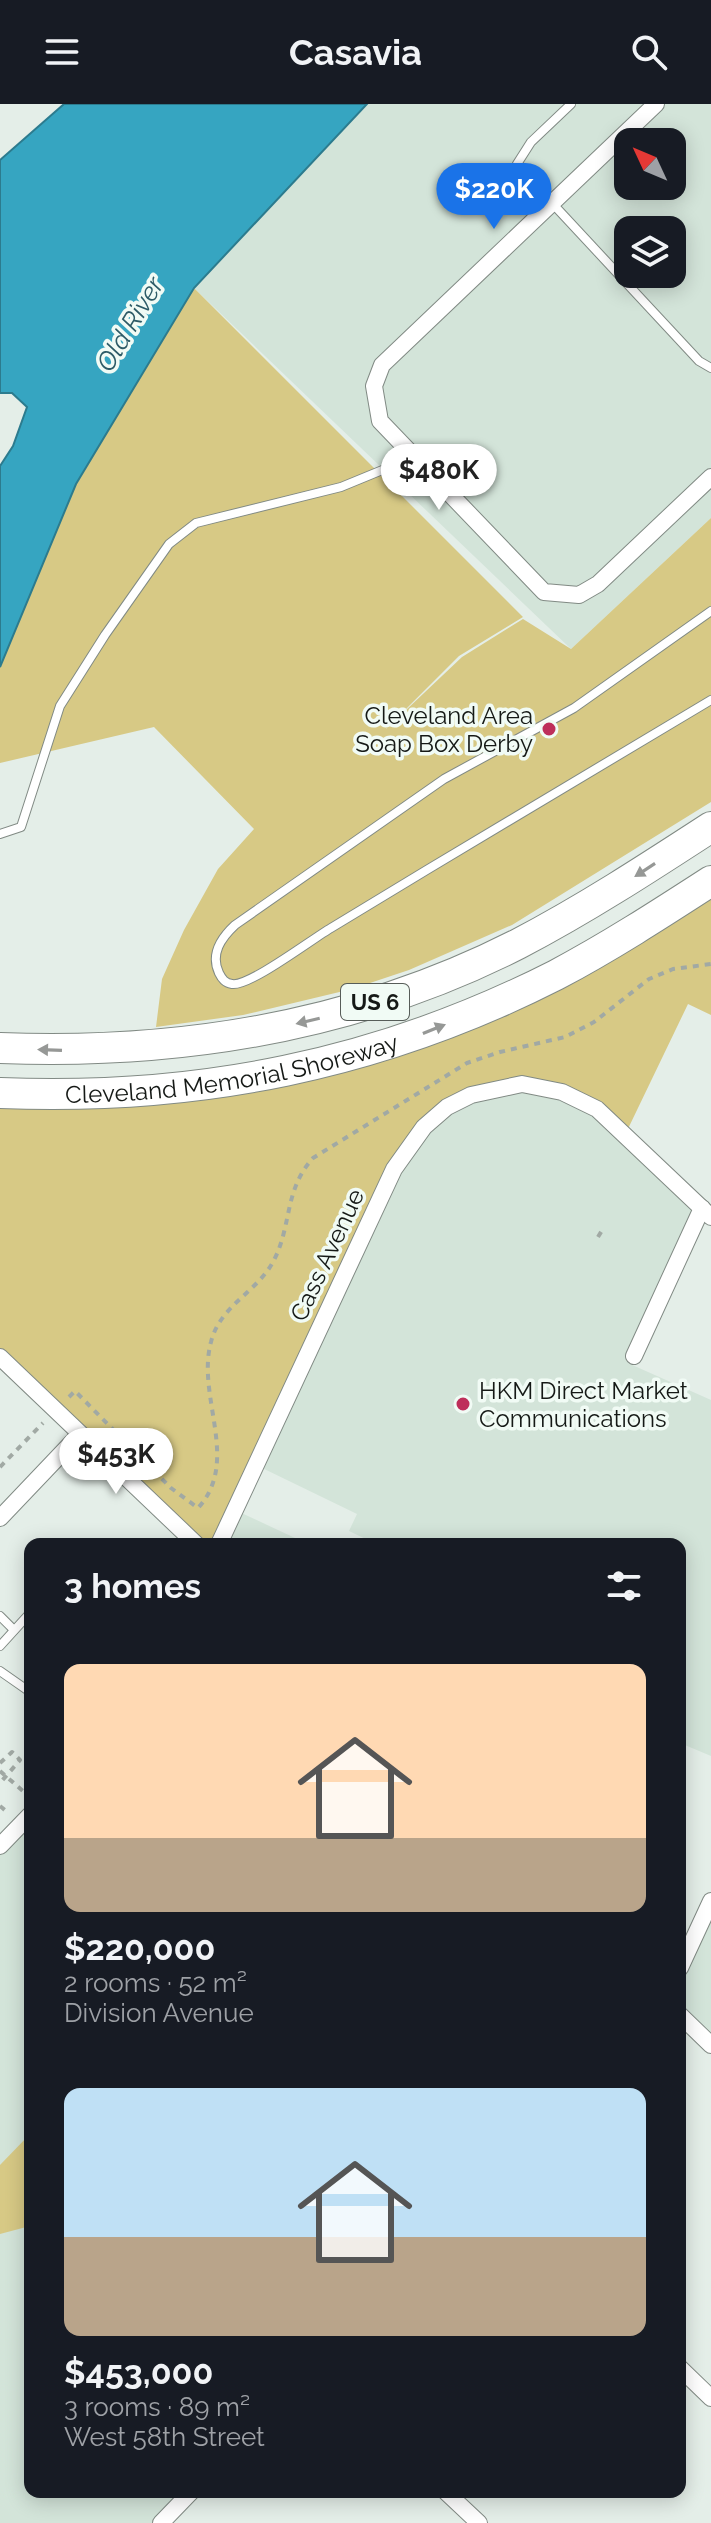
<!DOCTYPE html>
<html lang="en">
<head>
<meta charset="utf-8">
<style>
  :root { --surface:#171b24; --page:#20242c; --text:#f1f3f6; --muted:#9ea1a6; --accent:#1a73e8 }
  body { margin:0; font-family:Raleway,sans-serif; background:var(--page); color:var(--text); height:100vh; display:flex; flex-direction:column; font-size:30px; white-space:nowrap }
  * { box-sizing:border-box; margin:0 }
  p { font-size:26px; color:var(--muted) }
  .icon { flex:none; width:44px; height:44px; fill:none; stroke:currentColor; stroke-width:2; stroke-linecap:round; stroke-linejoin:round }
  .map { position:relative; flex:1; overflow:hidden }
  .sheet { position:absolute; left:24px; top:1434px; width:662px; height:960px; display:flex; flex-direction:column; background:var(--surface); border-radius:16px; box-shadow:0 4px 20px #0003 }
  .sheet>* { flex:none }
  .needle { width:52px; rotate:314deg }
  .controls { position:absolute; left:614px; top:24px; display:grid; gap:16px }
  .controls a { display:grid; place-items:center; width:72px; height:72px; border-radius:16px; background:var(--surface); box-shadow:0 4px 20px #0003; font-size:40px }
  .price { position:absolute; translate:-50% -68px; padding:0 18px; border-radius:28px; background:#fff; color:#222; font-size:26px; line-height:52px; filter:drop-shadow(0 2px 4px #0008) }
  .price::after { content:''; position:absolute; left:50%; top:48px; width:24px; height:18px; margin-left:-12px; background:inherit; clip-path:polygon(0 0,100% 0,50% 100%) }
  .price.current { background:var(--accent); color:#fff }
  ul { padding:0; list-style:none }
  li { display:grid; align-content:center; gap:16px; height:424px; padding:0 40px }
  li span { display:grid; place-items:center; height:248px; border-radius:16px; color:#555 }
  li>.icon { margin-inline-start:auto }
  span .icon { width:144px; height:144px; fill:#fffc; stroke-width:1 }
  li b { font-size:34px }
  h2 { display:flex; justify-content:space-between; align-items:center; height:96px; padding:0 40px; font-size:34px }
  header { display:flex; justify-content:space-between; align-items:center; height:104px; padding:0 40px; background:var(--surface); font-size:36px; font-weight:700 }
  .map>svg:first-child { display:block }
  .built { fill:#d3e4d9; fill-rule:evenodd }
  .green { fill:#d7c985 }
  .water { fill:#36a5c1; stroke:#2c7b8e; stroke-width:2 }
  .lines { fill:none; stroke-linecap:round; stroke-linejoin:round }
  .service-casing { stroke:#818a84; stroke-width:10 }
  .minor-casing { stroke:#818a84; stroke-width:18 }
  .motorway-casing { stroke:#818a84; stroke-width:32 }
  .path { stroke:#a1a9a4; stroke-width:4; stroke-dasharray:6 6; stroke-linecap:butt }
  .service { stroke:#fff; stroke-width:8 }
  .minor { stroke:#fff; stroke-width:16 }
  .motorway { stroke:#fff; stroke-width:30 }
  .oneway { fill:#969896 }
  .poi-dot { fill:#be2f5a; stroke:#f1fbf5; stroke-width:3 }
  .labels { text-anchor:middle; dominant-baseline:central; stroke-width:7; stroke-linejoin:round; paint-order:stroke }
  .shield { fill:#f1fbf5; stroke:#575d59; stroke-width:2 }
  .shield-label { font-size:22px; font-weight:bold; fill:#151916 }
  .poi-label { font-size:24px; fill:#151916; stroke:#f1fbf5; text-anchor:end }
  .street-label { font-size:24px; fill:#151916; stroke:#f1fbf5 }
  .water-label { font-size:26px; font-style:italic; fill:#2d5b67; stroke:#f1fbf5 }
</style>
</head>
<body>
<header><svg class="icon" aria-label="menu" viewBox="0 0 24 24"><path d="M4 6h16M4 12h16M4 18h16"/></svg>Casavia<svg class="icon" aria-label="search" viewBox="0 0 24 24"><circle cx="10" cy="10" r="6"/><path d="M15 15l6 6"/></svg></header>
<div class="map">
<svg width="711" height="2419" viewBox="0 0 711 2419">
  <rect width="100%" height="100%" fill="#e4eee8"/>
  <g class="built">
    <path d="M367 0H711V414L571 545 194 184ZM628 38H672V82H628ZM628 126H672V170H628Z"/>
    <polygon points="522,980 597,1005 702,1104 630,1260 711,1296 711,1652 680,1639 680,1440 376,1440 349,1427 357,1410 256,1361 394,1065 447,1003"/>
    <polygon points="235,1406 308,1440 219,1440"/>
    <polygon points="30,1711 30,2388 191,2388 161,2419 0,2419 0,1742"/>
    <polygon points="711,1797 711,1941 680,1911 680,1864"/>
  </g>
  <g class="green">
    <polygon points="194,184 523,513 459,552 386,625 462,553 523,515 571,545 711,414 711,698 512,821 409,866 352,885 243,911 156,923 162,875 184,826 218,765 254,725 154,623 0,659 0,563 76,380"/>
    <polygon points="711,777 711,911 688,900 625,1031 597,1005 522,980 447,1003 394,1065 219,1440 196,1440 0,1253 0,989 39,990 383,943"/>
    <polygon points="30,2030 30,2122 0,2130 0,2061"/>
  </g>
  <polygon class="water" points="64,0 367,0 194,184 76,380 0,563 0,362 13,342 27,303 12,289 0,289 0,56"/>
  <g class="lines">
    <g class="service-casing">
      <g id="service">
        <polyline points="552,99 699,257 711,264"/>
        <polyline points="545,106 517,60 531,38 571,0"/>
        <path d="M711 507 574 604 444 675 235 821C221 834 210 850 219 869 222 875 225 879 232 880 249 883 312 835 331 824 457 747 584 672 711 596"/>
        <polyline points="0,730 21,723 60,602 105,531 169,440 196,419 341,383 414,353"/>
        <polyline points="0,1512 14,1526"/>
        <polyline points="0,1542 30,1509"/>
        <polyline points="0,1567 30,1588"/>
      </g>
    </g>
    <g class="minor-casing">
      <g id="minor">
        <polyline points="656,0 382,261 374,282 380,317 544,488 579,491 598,480 711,373"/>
        <polyline points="634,1252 702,1104"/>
        <polyline points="0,1253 196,1440"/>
        <polyline points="0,1414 80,1330"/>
        <polyline points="219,1440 394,1065 424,1023 447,1003 471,991 522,980 562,988 597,1005 711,1113"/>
        <polyline points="0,1742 30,1711"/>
        <polyline points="680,1864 711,1797"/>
        <polyline points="680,1911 711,1941"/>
        <polyline points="680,2264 711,2294"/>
        <polyline points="446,2388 479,2419"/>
        <polyline points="161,2419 191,2388"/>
      </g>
    </g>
    <g class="motorway-casing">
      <g id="motorway">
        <path d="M0 944C180 951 357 922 518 840 585 805 648 764 711 723"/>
        <path id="s1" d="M0 989C197 997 379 961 556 871 609 843 660 810 711 777"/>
      </g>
    </g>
    <g class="path">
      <polyline points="598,1133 604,1123"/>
      <path d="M69 1293 75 1287 171 1384 198 1404C241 1357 196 1293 211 1238 220 1201 258 1188 274 1156 292 1121 284 1086 313 1054L467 959 500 948 565 933 594 918 649 875 673 865 711 860"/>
      <polyline points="0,1363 43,1319"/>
      <polyline points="0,1659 12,1648 20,1656 0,1679"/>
      <polyline points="0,1667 24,1688"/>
      <polyline points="0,1702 6,1707"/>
    </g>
    <use href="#service" class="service"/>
    <use href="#minor" class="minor"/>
    <use href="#motorway" class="motorway"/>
  </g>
  <defs><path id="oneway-solid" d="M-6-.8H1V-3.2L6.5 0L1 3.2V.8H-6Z" transform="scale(2)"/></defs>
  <g class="oneway">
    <use href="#oneway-solid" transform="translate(645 766) rotate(147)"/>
    <use href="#oneway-solid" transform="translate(308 917) rotate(167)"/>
    <use href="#oneway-solid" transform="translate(434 925) rotate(-22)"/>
    <use href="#oneway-solid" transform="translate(50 946) rotate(-178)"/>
  </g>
  <g class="poi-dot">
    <circle cx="549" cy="625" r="8"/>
    <circle cx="463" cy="1300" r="8"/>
  </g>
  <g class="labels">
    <rect class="shield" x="341" y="880" width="68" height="36" rx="6"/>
    <g class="shield-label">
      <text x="375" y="898">US 6</text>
    </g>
    <g class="poi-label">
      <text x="533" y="611">Cleveland Area<tspan x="533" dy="28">Soap Box Derby</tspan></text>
      <text x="479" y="1286" text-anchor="start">HKM Direct Market<tspan x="479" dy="28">Communications</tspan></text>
    </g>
    <g class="street-label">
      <text stroke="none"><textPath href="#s1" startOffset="234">Cleveland Memorial Shoreway</textPath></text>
      <text transform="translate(327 1151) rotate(-65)">Cass Avenue</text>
    </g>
    <g class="water-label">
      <text transform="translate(130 220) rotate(-59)">Old River</text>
    </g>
  </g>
</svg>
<div class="controls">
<a><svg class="needle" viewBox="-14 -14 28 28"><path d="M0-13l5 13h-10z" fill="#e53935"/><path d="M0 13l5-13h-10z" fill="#9ea1a6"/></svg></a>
<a><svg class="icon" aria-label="layers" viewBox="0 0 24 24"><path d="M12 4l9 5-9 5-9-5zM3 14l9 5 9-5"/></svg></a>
</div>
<b class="price current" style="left:494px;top:127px">$220K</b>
<b class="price" style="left:439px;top:408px">$480K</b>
<b class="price" style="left:116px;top:1392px">$453K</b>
<section class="sheet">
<h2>3 homes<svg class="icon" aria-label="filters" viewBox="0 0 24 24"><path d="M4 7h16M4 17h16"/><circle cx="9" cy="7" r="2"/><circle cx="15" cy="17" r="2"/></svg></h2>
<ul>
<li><span style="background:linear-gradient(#ffd9b3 70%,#b9a48a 0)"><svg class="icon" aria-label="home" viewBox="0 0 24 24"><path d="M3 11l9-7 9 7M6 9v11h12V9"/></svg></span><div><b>$220,000</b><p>2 rooms · 52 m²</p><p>Division Avenue</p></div></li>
<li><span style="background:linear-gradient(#bfe0f5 60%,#b9a48a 0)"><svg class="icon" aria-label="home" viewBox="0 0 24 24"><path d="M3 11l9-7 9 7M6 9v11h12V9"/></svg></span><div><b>$453,000</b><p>3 rooms · 89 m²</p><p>West 58th Street</p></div></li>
</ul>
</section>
</div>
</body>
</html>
